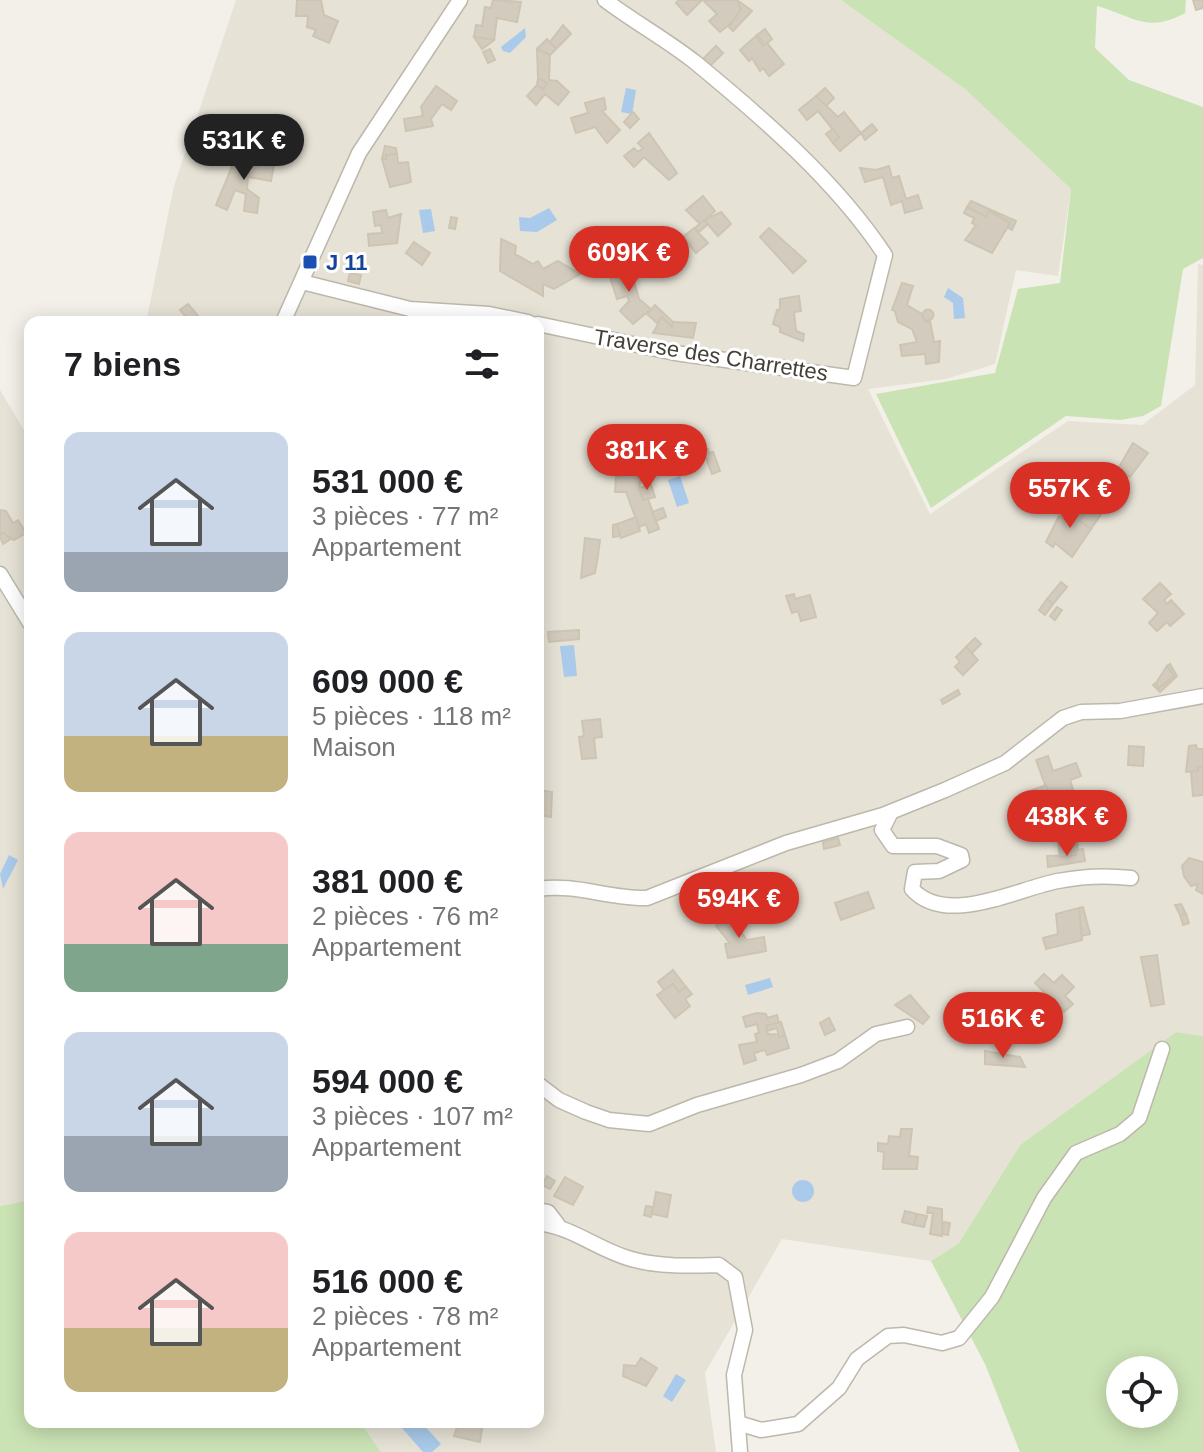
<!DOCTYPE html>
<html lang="fr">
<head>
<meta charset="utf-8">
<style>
  :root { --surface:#fff; --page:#f2f2f2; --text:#202124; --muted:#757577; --accent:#d93025 }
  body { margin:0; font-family:Helvetica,sans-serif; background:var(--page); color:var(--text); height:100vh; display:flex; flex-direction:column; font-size:30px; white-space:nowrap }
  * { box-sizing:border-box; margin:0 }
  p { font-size:26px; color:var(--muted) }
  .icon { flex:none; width:44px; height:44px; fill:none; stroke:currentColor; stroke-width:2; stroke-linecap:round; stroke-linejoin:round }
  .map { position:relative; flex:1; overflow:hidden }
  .sheet { position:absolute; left:24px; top:316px; width:520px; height:1112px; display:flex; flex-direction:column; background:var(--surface); border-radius:16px; box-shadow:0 4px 20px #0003 }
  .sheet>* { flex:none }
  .fabs { position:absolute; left:1106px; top:1356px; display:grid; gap:16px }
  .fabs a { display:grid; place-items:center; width:72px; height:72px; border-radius:50%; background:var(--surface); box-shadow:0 4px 20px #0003; font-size:40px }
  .price { position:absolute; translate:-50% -68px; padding:0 18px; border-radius:28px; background:var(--accent); color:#fff; font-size:26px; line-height:52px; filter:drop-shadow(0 2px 4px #0008) }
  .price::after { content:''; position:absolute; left:50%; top:48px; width:24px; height:18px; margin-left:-12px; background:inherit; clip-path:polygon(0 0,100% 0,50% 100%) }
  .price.on { background:#222; color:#fff }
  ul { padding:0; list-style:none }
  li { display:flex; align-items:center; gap:24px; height:200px; padding:0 40px }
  li span { display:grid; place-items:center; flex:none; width:224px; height:160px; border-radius:16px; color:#555 }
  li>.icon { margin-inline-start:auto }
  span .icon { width:96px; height:96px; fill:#fffc; stroke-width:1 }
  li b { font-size:34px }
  h2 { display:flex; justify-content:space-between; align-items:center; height:96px; padding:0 40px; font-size:34px }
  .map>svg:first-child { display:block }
  .residential { fill:#e6e2d6 }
  .green { fill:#cae3b4; fill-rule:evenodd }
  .water { fill:#a9caea }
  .building { fill:#d3ccbe; stroke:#cdc5b2; stroke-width:2 }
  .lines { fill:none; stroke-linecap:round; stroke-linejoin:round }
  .street-casing { stroke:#bdb8ab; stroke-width:17 }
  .street { stroke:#fff; stroke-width:14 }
  .transit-dot { fill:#1a4fb4; stroke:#fff; stroke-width:3 }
  .labels { text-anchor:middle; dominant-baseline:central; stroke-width:6; stroke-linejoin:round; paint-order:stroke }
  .transit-label { font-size:22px; font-weight:bold; fill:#164399; stroke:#fff; text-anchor:start }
  .street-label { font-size:22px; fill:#454037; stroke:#fff }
</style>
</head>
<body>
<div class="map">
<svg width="1203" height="1452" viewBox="0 0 1203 1452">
  <rect width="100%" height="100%" fill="#f2f0e8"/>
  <g class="residential">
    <polygon points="236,0 841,0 965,89 1071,189 1058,276 1016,270 995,364 946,379 868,389 930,514 1068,421 1142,425 1195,385 1198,264 1203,265 1203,1036 1176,1032 1020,1145 959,1243 931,1261 782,1239 705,1373 716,1452 381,1452 360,1422 538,1422 538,322 146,322 174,186"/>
    <polygon points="0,390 30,440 30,1200 0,1206"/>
  </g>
  <g class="green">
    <path d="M841 0H1186L1185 13C1147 34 1133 16 1097 6L1095 48 1129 80 1203 107V258L1183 269 1161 406 1143 416 1120 420 1066 416 931 508 876 394 995 373 1018 289 1060 283 1071 189 965 89Z"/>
    <path d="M1176 1032 1203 1036V1452H1020L985 1364 931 1261 959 1243 1020 1145ZM1120 1370H1164V1414H1120Z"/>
    <polygon points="30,1200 30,1422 360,1422 381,1452 0,1452 0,1206"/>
  </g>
  <g class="water">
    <polygon points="525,28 526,37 510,53 503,51 501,47"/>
    <polygon points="626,88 636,90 632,114 621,112"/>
    <polygon points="248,117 270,125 266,138 244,128"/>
    <polygon points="549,208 557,220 537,232 520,231 519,217 530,218"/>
    <polygon points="431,209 435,231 423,233 419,210"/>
    <polygon points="948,288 963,298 965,318 954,319 953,303 944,297"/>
    <polygon points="680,476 689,503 677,507 668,480"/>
    <polygon points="1110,482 1119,489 1102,508 1094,501"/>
    <polygon points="574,645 577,676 564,677 560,646"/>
    <polygon points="9,855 18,860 3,889 0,874"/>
    <polygon points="770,978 773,987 748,995 745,985"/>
    <circle cx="803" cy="1191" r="11"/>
    <polygon points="676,1374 686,1380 672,1402 663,1396"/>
    <polygon points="409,1422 421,1422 441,1444 432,1452 423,1452 402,1428"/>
  </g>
  <g class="building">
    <polygon points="297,0 321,0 324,15 338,21 329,43 313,36 316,30 307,27 308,16 296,16"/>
    <polygon points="493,0 521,2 517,22 497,18 494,40 474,37 476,25 482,26 485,7 491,8"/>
    <polygon points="679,0 702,0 687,15 676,3"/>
    <polygon points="703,0 737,0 741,9 736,19 720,32 709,21 717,14"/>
    <polygon points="737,0 752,11 733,31 729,27 741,9"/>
    <polygon points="1193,0 1203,0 1203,8 1196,10"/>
    <polygon points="563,25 571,34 556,49 550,42"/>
    <polygon points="765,29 772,39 765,45 757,35"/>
    <polygon points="756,36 763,46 767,43 784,64 769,76 763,68 760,71 752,58 749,61 740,50"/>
    <polygon points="474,37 494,40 493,41 482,49"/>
    <polygon points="547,39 556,49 550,55 537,49"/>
    <polygon points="716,46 723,53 710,66 702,60"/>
    <polygon points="490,49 495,60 488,63 483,52"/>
    <polygon points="537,49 550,55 549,80 557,81 569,92 558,105 545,94 536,105 527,96 537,85 543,89 547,83 538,78"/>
    <polygon points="538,78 547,83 543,89 537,85"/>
    <polygon points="436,86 457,101 451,110 442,104 431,119 433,126 406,131 404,119 423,116 421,107"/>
    <polygon points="825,88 834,98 825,107 816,96"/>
    <polygon points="816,96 838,117 844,112 861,133 840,151 833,143 839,137 818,111 807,120 799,110"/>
    <polygon points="604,98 606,109 602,111 620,130 607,143 595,127 576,133 571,118 588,113 585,103"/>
    <polygon points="633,112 639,119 630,128 624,122"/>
    <polygon points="872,124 877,130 865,140 861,133"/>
    <polygon points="833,129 839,137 833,143 826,134"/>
    <polygon points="649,133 677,173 669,180 644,157 634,167 624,156 634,148 638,152 643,148 638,143"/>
    <polygon points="385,146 396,148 397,154 386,155 386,159 382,159"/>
    <polygon points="253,152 264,154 262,163 252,161"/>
    <polygon points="397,154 398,163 408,162 411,182 390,187 382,159 386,159 386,155"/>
    <polygon points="236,157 274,165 271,181 248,177 247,189 259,198 257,213 244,211 246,194 235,190 227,210 216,205"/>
    <polygon points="889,166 892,178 899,176 906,199 918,195 922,208 905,213 902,201 891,205 883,177 865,182 860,168 876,170"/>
    <polygon points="703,196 715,211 700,224 686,210"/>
    <polygon points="971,201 1016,221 1012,230 1008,228 1010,223 992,212 986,217 967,207"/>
    <polygon points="967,207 986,217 989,211 1010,223 992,253 965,240 976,225 972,223 974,218 964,213"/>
    <polygon points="386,210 388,218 401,214 397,243 369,246 368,234 382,233 381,225 375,226 373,212"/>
    <polygon points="721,212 731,224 718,236 704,220"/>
    <polygon points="451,217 457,218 455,229 449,228"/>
    <polygon points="704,220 708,224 699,232 695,228"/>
    <polygon points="694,228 708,243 696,253 683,237"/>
    <polygon points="769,228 806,261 793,273 760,237"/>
    <polygon points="501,239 516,246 515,254 533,264 538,261 543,269 558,261 580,274 554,289 543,284 543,296 500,271"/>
    <polygon points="414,242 430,253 422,265 406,253"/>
    <polygon points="629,264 639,299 651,309 633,324 620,311 629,301 627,296 617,299 610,277 618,274 616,268"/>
    <polygon points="350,273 361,275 359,284 348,281"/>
    <polygon points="902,283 913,286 907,305 924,315 925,322 930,321 934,342 940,341 939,362 926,364 925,354 902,356 900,345 917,342 912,329 898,322 895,311 892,310"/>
    <polygon points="799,296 801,311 794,312 796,331 804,334 803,341 780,332 780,327 773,324 777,310 780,309 780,299"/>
    <polygon points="188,304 199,317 197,322 183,322 187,318 180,310"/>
    <polygon points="655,305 673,322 672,327 662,317 657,323 647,314"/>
    <circle cx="928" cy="315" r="5.5"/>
    <polygon points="662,317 672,327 673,322 696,323 693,338 653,333"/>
    <polygon points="1133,443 1148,453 1130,477 1118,469"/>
    <polygon points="708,449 709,453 713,452 720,471 712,474 703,450"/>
    <polygon points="623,462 644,462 639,488 643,500 648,499 659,529 649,533 646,524 639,527 626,492 615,492 616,476 622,476"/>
    <polygon points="651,485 655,497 643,500 639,488"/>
    <polygon points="1078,499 1090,507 1080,521 1091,529 1072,557 1055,543 1053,547 1046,542 1059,516 1066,521"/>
    <polygon points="1090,507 1101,514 1091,529 1080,521"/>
    <polygon points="663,508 666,517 656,521 652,512"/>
    <polygon points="0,510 6,511 13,523 18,520 26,533 14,540 3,533 0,536"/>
    <polygon points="636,517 640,531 621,538 617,524"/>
    <polygon points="617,524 620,536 613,537 613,525"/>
    <polygon points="3,533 11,539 3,544 0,536"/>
    <polygon points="585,538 600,540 598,555 595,573 581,578"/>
    <polygon points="1061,582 1067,587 1053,604 1047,599"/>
    <polygon points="1160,583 1171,594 1164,600 1167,604 1171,600 1184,614 1170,626 1167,622 1157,631 1149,623 1158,613 1143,599"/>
    <polygon points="794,594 795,599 810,595 816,617 801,621 798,611 792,613 786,596"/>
    <polygon points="1047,599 1053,604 1045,615 1039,610"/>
    <polygon points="1057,607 1062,610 1055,620 1050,616"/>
    <polygon points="579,630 579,639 549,642 548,632"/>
    <polygon points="975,638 981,644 972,653 966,647"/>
    <polygon points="966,647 978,660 963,675 955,667 960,662 956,657"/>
    <polygon points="1170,664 1177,676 1160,692 1153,685 1156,683 1159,688 1174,676 1167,666"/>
    <polygon points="1167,666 1174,676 1159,688 1156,683"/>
    <polygon points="958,690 960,694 943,704 941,700"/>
    <polygon points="600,719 602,737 594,738 596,758 582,759 579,737 584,736 582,721"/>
    <polygon points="1196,745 1197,749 1203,749 1203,767 1198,767 1198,771 1186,772 1189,746"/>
    <polygon points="1129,746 1144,747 1143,766 1128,765"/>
    <polygon points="1048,756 1053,771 1076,763 1081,776 1070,780 1073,789 1050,798 1036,760"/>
    <polygon points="1198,767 1203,767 1203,795 1193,796 1191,772 1198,771"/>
    <polygon points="1046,785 1050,798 1037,803 1032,790"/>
    <polygon points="538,790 552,792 551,817 538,815"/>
    <polygon points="838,838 840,845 824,849 823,842"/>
    <polygon points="1074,840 1077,840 1078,850 1083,849 1085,861 1048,867 1047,856 1076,855"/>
    <polygon points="1074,840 1076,855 1060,857 1058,841"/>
    <polygon points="1189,858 1203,862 1203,894 1196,890 1198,884 1191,886 1184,876 1182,866"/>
    <polygon points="868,892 874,908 841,920 835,903"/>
    <polygon points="714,903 722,914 715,919 707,908"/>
    <polygon points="1181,904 1186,914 1180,915 1175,905"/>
    <polygon points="1083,907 1090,934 1081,936 1079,908"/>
    <polygon points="1079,908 1082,940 1046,949 1043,938 1058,934 1056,914"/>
    <polygon points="1186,914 1189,923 1183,925 1180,915"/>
    <polygon points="729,916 747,940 764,937 766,951 728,958 725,944 730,943 716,926"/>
    <polygon points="1157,955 1164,1004 1151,1006 1141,957"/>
    <polygon points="673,970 686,987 679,992 673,984 664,990 658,982"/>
    <polygon points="1044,974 1054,983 1062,975 1074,987 1065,996 1073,1004 1064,1012 1035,983"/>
    <polygon points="673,984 679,992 686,987 692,994 685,999 690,1006 675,1018 657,995"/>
    <polygon points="910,995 929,1017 923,1024 895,1005"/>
    <polygon points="757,1013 766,1014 767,1018 777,1015 779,1023 766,1026 768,1034 785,1035 789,1048 767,1055 765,1050 754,1053 756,1060 744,1064 739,1045 757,1042 755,1034 759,1033 757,1024 746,1027 743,1017"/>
    <polygon points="829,1018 835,1030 825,1035 820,1023"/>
    <polygon points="781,1022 785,1035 779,1037 777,1028 767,1031 766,1026"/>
    <polygon points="985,1051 1020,1057 1025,1067 985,1064"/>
    <polygon points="901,1129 912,1129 909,1156 918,1157 917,1169 883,1169 884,1152 878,1151 878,1143 888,1144 889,1136 900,1137"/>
    <polygon points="547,1176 555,1181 550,1189 542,1185"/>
    <polygon points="565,1177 583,1187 573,1205 554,1196"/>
    <polygon points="656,1192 671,1195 667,1217 652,1214"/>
    <polygon points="646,1206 653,1207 651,1217 644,1215"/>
    <polygon points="928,1207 942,1209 942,1236 930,1234 933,1213 927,1213"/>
    <polygon points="905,1211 917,1214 914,1225 902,1222"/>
    <polygon points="917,1214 927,1216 924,1227 914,1225"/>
    <polygon points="944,1222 950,1223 948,1235 942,1234"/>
    <polygon points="641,1358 657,1368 646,1386 623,1376 624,1365 636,1366"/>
    <polygon points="451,1422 483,1422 480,1442 454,1436 457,1427"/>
  </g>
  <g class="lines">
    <g class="street-casing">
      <g id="street">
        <polyline points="302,282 410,309 489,314 528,322"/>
        <polyline points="283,322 359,153 460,0"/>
        <path d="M538 324 675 353 854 378 885 255C836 181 764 119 696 63 667 40 634 22 605 0"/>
        <polyline points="0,574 30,623"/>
        <path d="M891 812 882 830 893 846H937L961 855 962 860 939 871 915 872 912 889C946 927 1016 889 1058 881 1083 876 1106 875 1131 878"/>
        <path d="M538 889C574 883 610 899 647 898L786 843 883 815 945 790 1005 763 1063 718 1081 712 1120 711 1203 696"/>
        <polyline points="538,1084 559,1100 586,1112 609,1120 649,1124 697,1105 801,1075 838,1061 876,1034 907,1027"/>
        <polyline points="538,1210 548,1212 558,1225"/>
        <path d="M538 1223C573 1227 598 1250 631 1259 659 1267 690 1266 719 1265L735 1277 745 1330 734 1375 740 1452"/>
        <polyline points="738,1423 761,1430 798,1424 839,1388 857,1359 888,1336 904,1335 942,1343 959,1338 992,1297 1044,1198 1076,1153 1120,1134 1139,1118 1162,1049"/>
      </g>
    </g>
    <use href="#street" class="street"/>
  </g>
  <rect class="transit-dot" x="302" y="254" width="16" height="16" rx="4"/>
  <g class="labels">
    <g class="transit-label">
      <text x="326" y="262">J 11</text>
    </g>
    <g class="street-label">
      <text transform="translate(711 355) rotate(9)">Traverse des Charrettes</text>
    </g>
  </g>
</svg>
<div class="fabs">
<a><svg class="icon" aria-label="locate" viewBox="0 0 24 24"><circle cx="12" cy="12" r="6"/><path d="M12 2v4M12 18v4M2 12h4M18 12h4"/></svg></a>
</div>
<b class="price on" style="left:244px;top:182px">531K €</b>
<b class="price" style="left:629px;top:294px">609K €</b>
<b class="price" style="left:647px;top:492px">381K €</b>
<b class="price" style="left:1070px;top:530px">557K €</b>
<b class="price" style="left:1067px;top:858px">438K €</b>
<b class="price" style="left:739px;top:940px">594K €</b>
<b class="price" style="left:1003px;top:1060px">516K €</b>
<section class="sheet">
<h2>7 biens<svg class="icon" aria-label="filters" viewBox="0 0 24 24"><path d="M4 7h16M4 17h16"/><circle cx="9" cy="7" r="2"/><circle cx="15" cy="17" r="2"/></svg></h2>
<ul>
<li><span style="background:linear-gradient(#c9d6e8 75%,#9aa5b1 0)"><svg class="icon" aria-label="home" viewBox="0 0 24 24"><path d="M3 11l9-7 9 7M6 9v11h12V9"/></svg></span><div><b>531 000 €</b><p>3 pièces · 77 m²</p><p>Appartement</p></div></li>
<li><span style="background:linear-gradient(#c9d6e8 65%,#c2b280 0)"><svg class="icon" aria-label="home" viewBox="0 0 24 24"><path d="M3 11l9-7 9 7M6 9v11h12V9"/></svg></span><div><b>609 000 €</b><p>5 pièces · 118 m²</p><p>Maison</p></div></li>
<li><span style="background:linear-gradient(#f6c9c9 70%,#7fa58c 0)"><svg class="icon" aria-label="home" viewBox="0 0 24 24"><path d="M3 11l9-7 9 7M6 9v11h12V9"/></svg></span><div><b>381 000 €</b><p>2 pièces · 76 m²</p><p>Appartement</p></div></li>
<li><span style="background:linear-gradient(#c9d6e8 65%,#9aa5b1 0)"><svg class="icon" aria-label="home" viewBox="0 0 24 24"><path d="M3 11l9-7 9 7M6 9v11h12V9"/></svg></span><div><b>594 000 €</b><p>3 pièces · 107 m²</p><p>Appartement</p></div></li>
<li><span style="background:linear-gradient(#f6c9c9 60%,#c2b280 0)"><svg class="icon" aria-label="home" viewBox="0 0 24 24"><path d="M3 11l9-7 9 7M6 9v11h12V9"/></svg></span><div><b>516 000 €</b><p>2 pièces · 78 m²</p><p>Appartement</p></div></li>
</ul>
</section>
</div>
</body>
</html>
